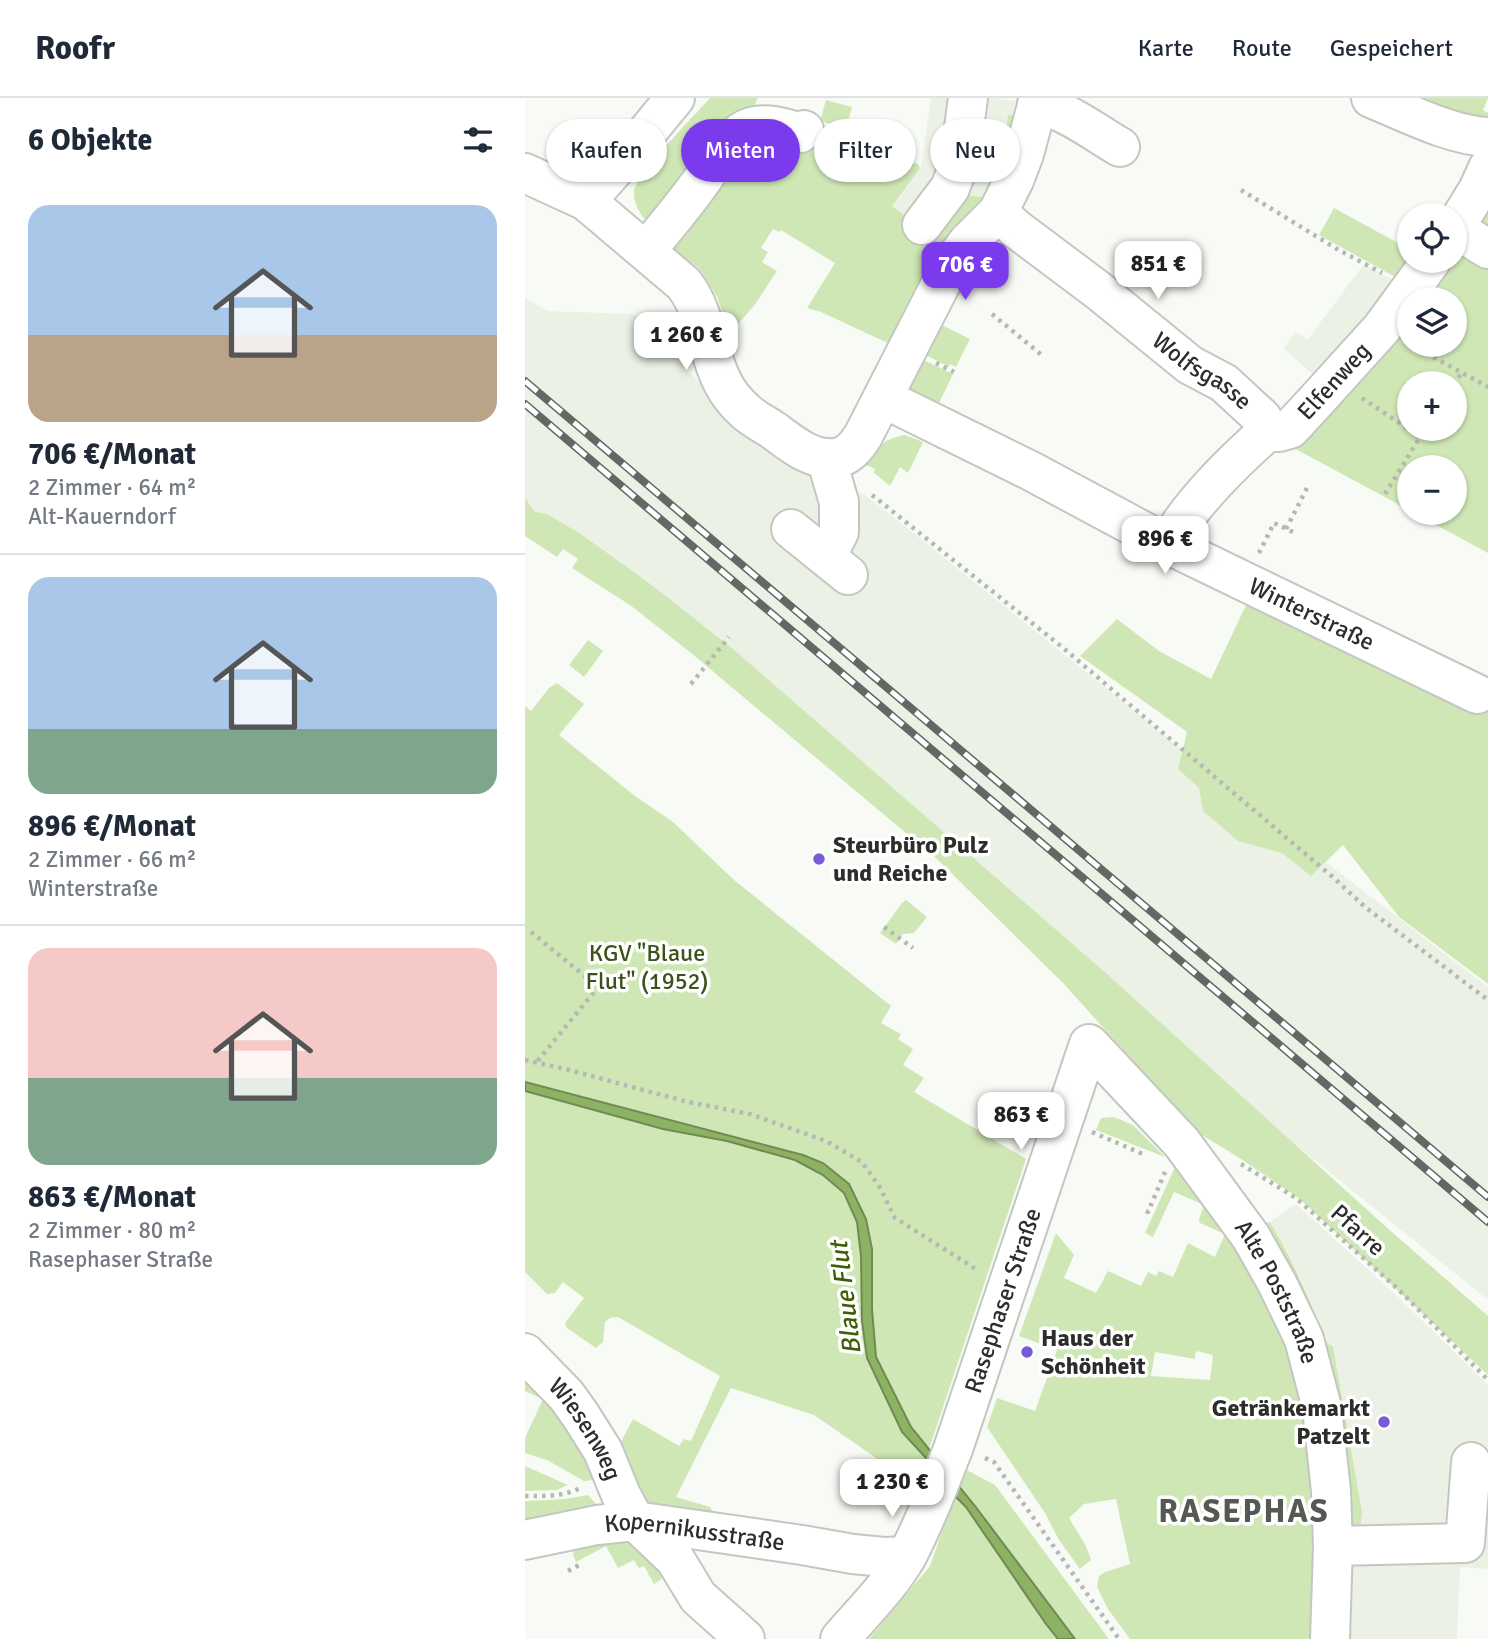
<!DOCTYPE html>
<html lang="de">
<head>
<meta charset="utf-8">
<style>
  :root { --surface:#fff; --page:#f2f2f3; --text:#1f2937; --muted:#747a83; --line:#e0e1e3; --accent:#7c3aed }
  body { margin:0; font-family:Signika,sans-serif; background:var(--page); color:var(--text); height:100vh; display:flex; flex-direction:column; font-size:26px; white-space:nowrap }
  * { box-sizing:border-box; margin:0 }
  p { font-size:23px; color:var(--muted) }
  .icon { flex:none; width:38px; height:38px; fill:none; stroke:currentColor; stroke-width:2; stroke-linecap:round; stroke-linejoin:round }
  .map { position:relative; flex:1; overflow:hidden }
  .details { display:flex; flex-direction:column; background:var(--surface); width:525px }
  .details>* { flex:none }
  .banner { position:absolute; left:21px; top:21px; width:665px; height:63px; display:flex; gap:14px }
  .tools { position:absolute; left:872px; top:105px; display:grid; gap:14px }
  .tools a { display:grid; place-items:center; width:70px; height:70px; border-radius:50%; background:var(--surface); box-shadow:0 2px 5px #0004; font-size:35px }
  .price { position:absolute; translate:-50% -60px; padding:0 16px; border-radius:14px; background:#fff; color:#222; font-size:23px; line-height:46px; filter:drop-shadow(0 2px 4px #0008) }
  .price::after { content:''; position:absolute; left:50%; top:42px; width:21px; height:16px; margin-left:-10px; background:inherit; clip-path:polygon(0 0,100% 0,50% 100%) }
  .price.current { background:var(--accent); color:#fff }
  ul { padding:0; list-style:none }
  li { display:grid; align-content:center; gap:14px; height:371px; padding:0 28px }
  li+li { border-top:2px solid var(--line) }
  li span { display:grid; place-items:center; height:217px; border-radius:21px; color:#555 }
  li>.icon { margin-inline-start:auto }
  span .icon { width:126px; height:126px; fill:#fffc; stroke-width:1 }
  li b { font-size:30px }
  h2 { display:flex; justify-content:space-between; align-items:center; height:84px; padding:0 28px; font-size:30px }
  .chip { padding:0 24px; border-radius:32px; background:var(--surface); box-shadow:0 2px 5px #0004; font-size:24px; line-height:63px }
  .chip.current { background:var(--accent); color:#fff }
  header { display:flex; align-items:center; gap:42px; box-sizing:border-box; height:98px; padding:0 35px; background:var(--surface); border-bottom:2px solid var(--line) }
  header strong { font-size:33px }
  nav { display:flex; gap:38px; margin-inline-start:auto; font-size:24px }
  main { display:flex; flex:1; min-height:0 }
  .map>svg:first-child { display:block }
  .built { fill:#ebf2e5 }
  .green { fill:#cee7b5; fill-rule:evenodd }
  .water { fill:#8eb264; stroke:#718a53; stroke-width:2 }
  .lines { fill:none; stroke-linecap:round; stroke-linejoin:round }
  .minor-casing { stroke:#c4c7c1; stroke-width:42 }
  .major-casing { stroke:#c4c7c1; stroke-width:42 }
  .path { stroke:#b5b8b3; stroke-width:4.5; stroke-dasharray:3.5 5; stroke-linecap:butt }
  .minor { stroke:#fff; stroke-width:38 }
  .major { stroke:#fff; stroke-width:38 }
  .rail-casing { stroke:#656764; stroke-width:8 }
  .rail { stroke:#fff; stroke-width:5; stroke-dasharray:16; stroke-linecap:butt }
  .poi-dot { fill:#785cd6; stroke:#fff; stroke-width:2.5 }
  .labels { text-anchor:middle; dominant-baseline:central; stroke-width:7; stroke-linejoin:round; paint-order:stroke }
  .street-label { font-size:24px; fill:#2d2e2c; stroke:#fff }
  .poi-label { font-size:24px; font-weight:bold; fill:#2d2e2c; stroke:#fff; text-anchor:start }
  .park-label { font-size:24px; fill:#3b521b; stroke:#fff }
  .water-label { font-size:26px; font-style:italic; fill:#3f5f07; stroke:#fff }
  .district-label { font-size:32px; font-weight:bold; letter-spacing:2px; fill:#555853; stroke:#fff }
</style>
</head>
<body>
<header>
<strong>Roofr</strong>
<nav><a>Karte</a><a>Route</a><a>Gespeichert</a></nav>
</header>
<main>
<section class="details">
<h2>6 Objekte<svg class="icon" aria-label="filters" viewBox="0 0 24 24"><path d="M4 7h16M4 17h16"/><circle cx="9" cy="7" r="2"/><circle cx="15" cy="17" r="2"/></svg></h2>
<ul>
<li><span style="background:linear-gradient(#a9c7e8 60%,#b9a48a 0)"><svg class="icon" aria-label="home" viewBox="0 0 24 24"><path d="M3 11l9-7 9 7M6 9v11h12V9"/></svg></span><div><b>706 €/Monat</b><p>2 Zimmer · 64 m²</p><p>Alt-Kauerndorf</p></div></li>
<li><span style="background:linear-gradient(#a9c7e8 70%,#7fa58c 0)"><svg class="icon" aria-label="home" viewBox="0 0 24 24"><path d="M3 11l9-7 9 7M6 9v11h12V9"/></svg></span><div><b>896 €/Monat</b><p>2 Zimmer · 66 m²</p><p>Winterstraße</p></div></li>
<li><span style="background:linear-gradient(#f6c9c9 60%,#7fa58c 0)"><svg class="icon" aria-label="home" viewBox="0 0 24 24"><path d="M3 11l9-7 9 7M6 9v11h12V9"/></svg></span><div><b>863 €/Monat</b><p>2 Zimmer · 80 m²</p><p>Rasephaser Straße</p></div></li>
</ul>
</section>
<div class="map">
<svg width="963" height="1541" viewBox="0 0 963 1541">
  <rect width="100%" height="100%" fill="#f8fbf5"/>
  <g class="built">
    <polygon points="406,0 468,0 491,3 484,43 473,86 415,151 359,110 396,68"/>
    <polygon points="839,166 880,189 799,286 759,251 770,234 783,241"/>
    <polygon points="0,199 22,213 108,216 203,314 344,400 390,436 705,690 963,889 963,1202 772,1048 550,860 122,482 0,412"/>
    <polygon points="771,1106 871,1197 963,1287 963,1471 935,1469 932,1541 826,1541 830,1401 808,1264 776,1181 761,1151 745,1124"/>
  </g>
  <g class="green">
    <path d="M185 0H232L228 15 129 133C120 122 108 109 109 94 110 77 171 16 185 0Z"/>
    <polygon points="875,0 963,0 958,12 963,15 963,25"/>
    <polygon points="301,2 327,9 321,31 295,23"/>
    <polygon points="483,17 497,19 479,78 367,247 296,214 282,210 310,165 256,132 255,134 248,131 236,150 243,154 237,164 252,173 231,205 209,231 204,233 192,199 174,170 156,158 139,143 212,45 266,39 393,66 395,70 367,108 385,122 438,97 460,99 461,88 469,89 471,75 476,75"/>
    <path d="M963 90V455L889 415H929V369H884V412L765 348 884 206V247H929V201H887L917 163H929V146ZM884 285H929V331H884Z"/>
    <polygon points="809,110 884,151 883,186 794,137"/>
    <polygon points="411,224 445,241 431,269 425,266 424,269 395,254"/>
    <polygon points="392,259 428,276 413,307 385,293 380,283"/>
    <path d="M380 337 398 344 383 375 375 369 365 388 349 375 350 371 341 367C352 348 358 341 380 337Z"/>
    <polygon points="0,400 10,414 22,416 54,435 123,484 208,551 582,876 860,1128 963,1218 963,1277 775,1101 713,1059 672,1034 539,886 412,761 166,555 105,507 47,470 53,461 38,451 32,459 0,438"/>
    <polygon points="724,501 958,616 963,608 963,886 874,819 818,747 786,778 757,755 713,743 678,713 674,690 653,671 662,634 555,558 592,521 634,553 686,581"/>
    <polygon points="63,542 78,553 59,579 44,567"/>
    <polygon points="32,585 59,606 34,637 110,698 148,724 209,782 366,908 356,925 376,936 373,941 388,951 378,967 399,980 389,994 501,1061 404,1351 386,1329 351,1259 347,1211 347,1151 341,1121 324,1086 278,1057 0,984 0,608 6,613 24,590"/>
    <polygon points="381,802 402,819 389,835 378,836 371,846 355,835 377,805"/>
    <polygon points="0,993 138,1031 202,1043 270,1062 298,1077 319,1095 332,1124 336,1158 337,1223 377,1334 401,1360 390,1397 351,1374 354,1362 289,1317 206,1290 151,1399 185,1409 194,1424 114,1412 91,1353 108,1321 154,1348 159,1341 166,1343 195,1278 93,1219 85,1220 80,1224 78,1244 71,1250 42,1230 40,1225 59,1200 38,1184 30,1195 22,1196 0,1174"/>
    <polygon points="589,1019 608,1027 640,1059 571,1032 576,1020"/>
    <path d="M650 1069 689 1106 766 1253 784 1319 792 1541H605L583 1511 572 1489 574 1478 580 1474 605 1466 591 1401 559 1406 544 1420 561 1448 566 1462 555 1471 534 1442 520 1415 462 1329 472 1300 510 1313 532 1252 494 1238 531 1135 549 1157 539 1180 571 1195 583 1173 616 1188 623 1174 631 1178 634 1173 648 1179 663 1145 690 1159 700 1136 675 1125 674 1121 679 1107 649 1094 628 1139 620 1135ZM671 1253 688 1257 685 1282 626 1278 630 1254 670 1261Z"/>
    <path d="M745 1124C768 1162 785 1202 801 1244L808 1249 837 1414 835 1433 827 1425 826 1391 824 1367 806 1261 781 1200 742 1125Z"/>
    <polygon points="0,1268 73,1370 68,1382 59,1383 22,1362 0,1355 0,1340 18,1301 0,1293"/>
    <polygon points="0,1368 43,1387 32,1392 0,1393"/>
    <polygon points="442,1372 470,1387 584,1541 550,1541 435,1389"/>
    <polygon points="63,1397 74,1409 0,1433 0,1403 40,1401"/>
    <polygon points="431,1399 441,1409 533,1541 344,1541 405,1468 420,1425"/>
    <polygon points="97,1437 149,1473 129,1486 119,1468 114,1470 109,1462 93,1470 81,1448 51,1464 48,1457 52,1444"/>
  </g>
  <polygon class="water" points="0,984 278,1057 298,1065 324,1086 341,1121 347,1151 347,1211 351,1259 386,1329 450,1408 550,1541 533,1541 521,1526 441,1409 431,1399 401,1360 377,1334 342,1260 337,1223 336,1158 332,1124 319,1095 298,1077 270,1062 202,1043 138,1031 0,993"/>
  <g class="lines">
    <g class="minor-casing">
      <g id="minor">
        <path d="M846 0C880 14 927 38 963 39"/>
        <path d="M512 6C543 13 569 34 595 49"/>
        <path d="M0 75 61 103 159 186C183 218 180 251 198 285 203 295 212 306 221 314 229 321 239 326 248 332 266 345 286 363 310 360 323 359 331 349 338 338L425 168 443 144 473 114 490 80 499 56 514 0"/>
        <path id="s1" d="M473 114 490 130 574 193 665 267 699 285 737 320 744 332"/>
        <polyline points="397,127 425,90 434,66 443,0"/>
        <polyline points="929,130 963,151"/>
        <polyline points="929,131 953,92 963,70"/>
        <path d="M121 153C138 132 156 111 172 89 187 70 203 36 226 29 241 24 260 30 275 35L279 32"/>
        <path id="s2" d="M358 300 506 373 642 446 952 596"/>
        <polyline points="301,360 314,404 314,434 301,459"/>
        <polyline points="266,431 323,477"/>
        <path id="s3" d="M642 446C669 402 706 366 744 332L754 334 765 331 790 304 857 230 906 163"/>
        <path id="s4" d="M0 1255 41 1297 56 1318 78 1353 96 1397 110 1423 150 1461 173 1499 220 1541"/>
        <path id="s5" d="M0 1442 72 1427 110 1423 277 1447 328 1456 359 1459 382 1458"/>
        <polyline points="808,1448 940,1445 946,1364"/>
        <path id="s6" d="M315 1541C338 1514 366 1487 383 1456 401 1422 414 1386 428 1351L564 946 657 1045 726 1139 752 1185 779 1241 797 1310 806 1393 808 1448 805 1541"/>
      </g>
    </g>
    <g class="major-casing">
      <polyline id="major" points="61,103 113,45 150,0"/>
    </g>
    <g class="path">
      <polyline points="716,92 812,151 857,175"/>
      <polyline points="467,216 519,259"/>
      <polyline points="886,247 963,289"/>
      <polyline points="411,265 429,274"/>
      <polyline points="929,287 937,274"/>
      <polyline points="837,300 895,339"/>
      <polyline points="860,396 900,331"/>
      <polyline points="347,397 537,549 810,781 840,809 963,902"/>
      <polyline points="761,431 783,388"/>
      <polyline points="734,455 749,425 768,434"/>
      <polyline points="166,586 204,539"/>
      <polyline points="359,829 388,850"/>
      <polyline points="6,834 73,889 11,965"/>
      <polyline points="0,962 44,972 163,1004 225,1016 301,1043 337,1064 354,1088 370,1120 454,1173"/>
      <polyline points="567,1034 620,1057"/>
      <polyline points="716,1066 771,1100 874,1192 963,1282"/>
      <polyline points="621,1113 623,1114 640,1074"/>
      <polyline points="460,1360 469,1364 594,1541"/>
      <path d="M0 1398C20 1398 39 1399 57 1389"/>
      <polyline points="43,1473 58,1465"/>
    </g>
    <use href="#minor" class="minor"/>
    <use href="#major" class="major"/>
    <g class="rail-casing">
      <g id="rail">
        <polyline points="0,283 963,1099"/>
        <polyline points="0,306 963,1124"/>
      </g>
    </g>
    <use href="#rail" class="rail"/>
  </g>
  <g class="poi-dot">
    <circle cx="294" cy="761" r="7"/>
    <circle cx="502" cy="1254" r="7"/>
    <circle cx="859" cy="1324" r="7"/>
  </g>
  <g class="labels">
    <g class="street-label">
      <text stroke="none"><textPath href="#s1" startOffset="259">Wolfsgasse</textPath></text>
      <text stroke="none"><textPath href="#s3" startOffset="240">Elfenweg</textPath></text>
      <text stroke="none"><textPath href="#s2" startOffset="480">Winterstraße</textPath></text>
      <text transform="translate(833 1132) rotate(42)">Pfarre</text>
      <text stroke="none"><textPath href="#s6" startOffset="964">Alte Poststraße</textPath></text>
      <text stroke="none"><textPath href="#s6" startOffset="380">Rasephaser Straße</textPath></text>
      <text stroke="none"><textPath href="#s4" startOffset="98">Wiesenweg</textPath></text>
      <text stroke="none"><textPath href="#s5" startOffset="172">Kopernikusstraße</textPath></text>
    </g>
    <g class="poi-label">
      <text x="308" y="747">Steurbüro Pulz<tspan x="308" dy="28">und Reiche</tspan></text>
      <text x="516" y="1240">Haus der<tspan x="516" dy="28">Schönheit</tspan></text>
      <text x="845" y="1310" text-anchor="end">Getränkemarkt<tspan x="845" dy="28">Patzelt</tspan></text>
    </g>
    <g class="park-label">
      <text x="122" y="855">KGV "Blaue<tspan x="122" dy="28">Flut" (1952)</tspan></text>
    </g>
    <g class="water-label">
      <text transform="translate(321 1200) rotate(-97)">Blaue Flut</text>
    </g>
    <g class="district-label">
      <text x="719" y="1413">RASEPHAS</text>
    </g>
  </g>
</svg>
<div class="tools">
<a><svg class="icon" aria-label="locate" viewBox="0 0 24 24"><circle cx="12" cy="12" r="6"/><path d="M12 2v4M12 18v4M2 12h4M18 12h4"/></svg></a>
<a><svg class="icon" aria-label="layers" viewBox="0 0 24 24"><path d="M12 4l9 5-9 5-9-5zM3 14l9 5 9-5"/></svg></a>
<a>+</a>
<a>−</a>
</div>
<b class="price" style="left:633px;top:203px">851 €</b>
<b class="price current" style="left:440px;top:204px">706 €</b>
<b class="price" style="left:161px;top:274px">1 260 €</b>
<b class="price" style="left:640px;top:478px">896 €</b>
<b class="price" style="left:496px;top:1054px">863 €</b>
<b class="price" style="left:367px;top:1421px">1 230 €</b>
<div class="banner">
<a class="chip">Kaufen</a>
<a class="chip current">Mieten</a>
<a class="chip">Filter</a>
<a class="chip">Neu</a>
</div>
</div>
</main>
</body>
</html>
